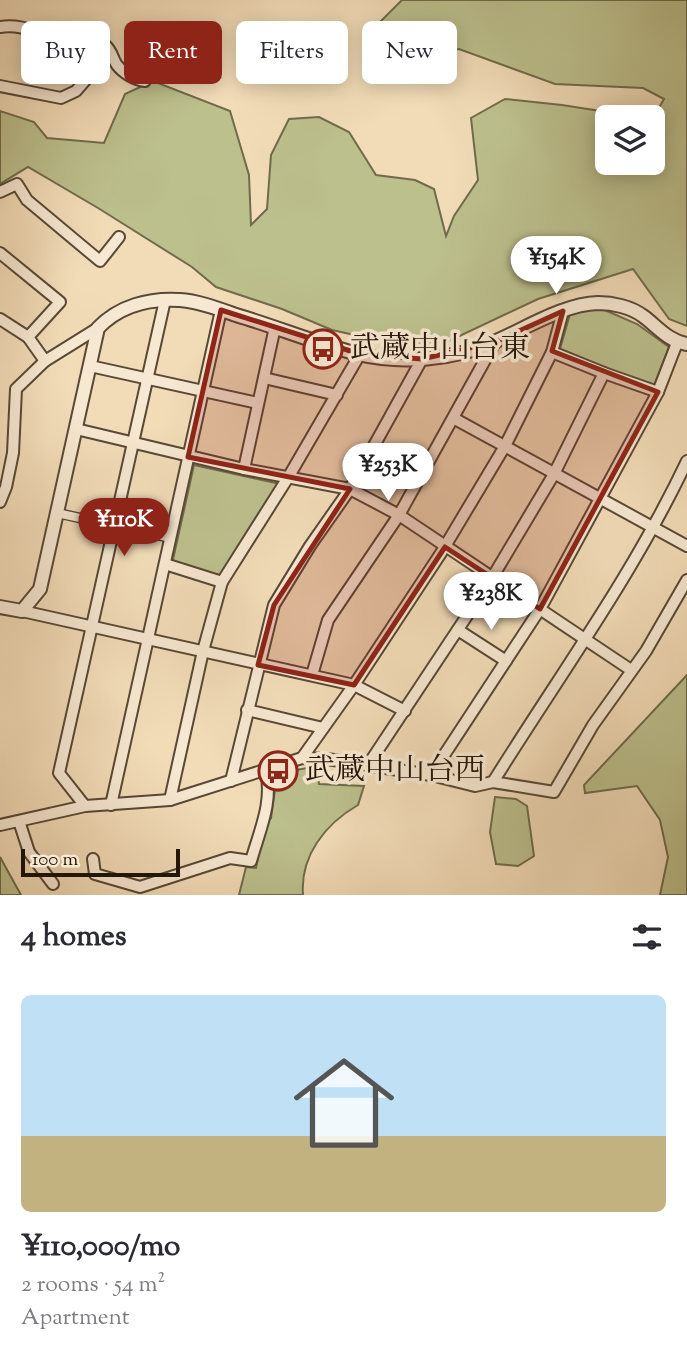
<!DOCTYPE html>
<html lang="en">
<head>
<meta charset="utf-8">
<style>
  :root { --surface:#fff; --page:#f2f2f3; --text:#2b2b33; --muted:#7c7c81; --accent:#8f2418 }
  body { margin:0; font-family:"Sorts Mill Goudy","Noto Serif JP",serif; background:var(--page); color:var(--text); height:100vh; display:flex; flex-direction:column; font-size:26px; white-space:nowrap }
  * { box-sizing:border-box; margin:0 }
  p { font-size:23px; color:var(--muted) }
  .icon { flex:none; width:38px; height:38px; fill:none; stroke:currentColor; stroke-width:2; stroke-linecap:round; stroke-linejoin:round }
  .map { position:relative; height:895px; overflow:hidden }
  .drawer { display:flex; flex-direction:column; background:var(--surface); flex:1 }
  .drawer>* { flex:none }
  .top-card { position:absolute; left:21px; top:21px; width:646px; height:63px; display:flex; gap:14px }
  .tools { position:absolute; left:595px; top:105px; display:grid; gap:14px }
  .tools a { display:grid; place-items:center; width:70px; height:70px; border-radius:10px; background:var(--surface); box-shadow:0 4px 18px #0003; font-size:35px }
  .scale { position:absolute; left:21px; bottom:18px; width:159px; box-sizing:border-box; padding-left:7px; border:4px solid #25160a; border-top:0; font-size:19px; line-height:24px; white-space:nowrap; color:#25160a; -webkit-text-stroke:5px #f7e8d1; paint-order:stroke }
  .price { position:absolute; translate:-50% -60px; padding:0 16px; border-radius:24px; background:#fff; color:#222; font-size:23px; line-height:46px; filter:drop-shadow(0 2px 4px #0008) }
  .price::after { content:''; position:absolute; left:50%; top:42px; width:21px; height:16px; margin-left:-10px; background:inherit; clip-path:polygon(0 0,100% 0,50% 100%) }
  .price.active { background:var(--accent); color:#fff }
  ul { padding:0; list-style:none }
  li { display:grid; align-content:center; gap:14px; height:371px; padding:0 21px }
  li span { display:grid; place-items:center; height:217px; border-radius:10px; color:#555 }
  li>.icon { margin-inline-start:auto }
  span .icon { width:126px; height:126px; fill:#fffc; stroke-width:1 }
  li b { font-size:30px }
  h2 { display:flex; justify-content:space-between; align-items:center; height:84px; padding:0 21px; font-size:30px }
  .tag { padding:0 24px; border-radius:10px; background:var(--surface); box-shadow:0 4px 18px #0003; font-size:24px; line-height:63px }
  .tag.active { background:var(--accent); color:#fff }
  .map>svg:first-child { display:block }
  .green { fill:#bcc08d; stroke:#706b4c; stroke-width:2 }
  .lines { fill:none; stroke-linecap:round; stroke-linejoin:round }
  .pedestrian-casing { stroke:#584836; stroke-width:11 }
  .minor-casing { stroke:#584836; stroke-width:14 }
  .tertiary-casing { stroke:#584836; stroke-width:16 }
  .pedestrian { stroke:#f7e8d1; stroke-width:8 }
  .minor { stroke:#f7e8d1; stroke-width:10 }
  .tertiary { stroke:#f7e8d1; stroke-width:12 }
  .marked { fill:#8f2418; fill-opacity:0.2; stroke:#8f2418; stroke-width:5; stroke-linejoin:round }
  .labels { text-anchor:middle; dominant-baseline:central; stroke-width:7; stroke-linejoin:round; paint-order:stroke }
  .poi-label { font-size:30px; fill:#25160a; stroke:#f7e8d1; text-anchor:start }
</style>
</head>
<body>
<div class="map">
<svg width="687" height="895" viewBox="0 0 687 895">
  <rect width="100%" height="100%" fill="#f2dcb8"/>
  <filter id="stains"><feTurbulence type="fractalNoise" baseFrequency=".00286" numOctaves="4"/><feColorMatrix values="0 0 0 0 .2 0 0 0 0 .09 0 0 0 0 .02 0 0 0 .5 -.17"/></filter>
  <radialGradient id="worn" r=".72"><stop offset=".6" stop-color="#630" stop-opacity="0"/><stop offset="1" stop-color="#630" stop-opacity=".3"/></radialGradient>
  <g class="green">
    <polygon points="402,0 687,0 687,326 669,319 633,269 538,299 449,341 399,345 332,330 282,309 216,287 192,267 98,208 28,167 0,184 0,111 34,122 47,138 104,143 125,94 153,81 230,111 249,175 251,225 267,209 271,155 289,119 319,117 349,132 376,175 415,180 434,189 446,236 454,216 478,180 471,118 505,99 562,105 639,117 607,117 607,163 653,163 653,118 664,99 643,88 555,84 459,49 369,70 379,23"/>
    <polygon points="600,308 637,324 669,347 653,388 560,349 570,314 582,310"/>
    <polygon points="194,465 280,484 220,577 172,564"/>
    <polygon points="687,675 687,895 660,895 668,857 660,820 637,786 585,793 584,785"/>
    <path d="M307 768 317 770 319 784 364 786 358 805C325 824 300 856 303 895H239L246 867 256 868 265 825 271 818 275 790 273 774Z"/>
    <polygon points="495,797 516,799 527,806 534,856 518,866 496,864 490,832"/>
    <polygon points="0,857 21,895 0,895"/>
  </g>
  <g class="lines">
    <g class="pedestrian-casing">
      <polyline id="pedestrian" points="57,513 171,538"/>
    </g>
    <g class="minor-casing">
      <g id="minor">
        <path d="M0 27C27 22 53 42 81 41 90 41 98 39 106 46 112 51 113 60 117 65 123 73 135 80 145 81"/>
        <polyline points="0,86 61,98 76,91 96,68 105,45"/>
        <polyline points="0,192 17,184 27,200 100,261 119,237"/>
        <polyline points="0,253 60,302 28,337"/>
        <polyline points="165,300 59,773 85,806 170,800"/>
        <polyline points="0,319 28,337 45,361"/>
        <polyline points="360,354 289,476 222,582 203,651 170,800 302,758 327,759 431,775 475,786 493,782 554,792 593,725 646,651 687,580"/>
        <polyline points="90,366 258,403"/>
        <polyline points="604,373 658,392"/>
        <polyline points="264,378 337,395"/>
        <polyline points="455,419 687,546"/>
        <polyline points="76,429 244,469 350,489 399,515 631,670"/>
        <polyline points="244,469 275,327"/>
        <polyline points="0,502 6,487 13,453 16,389 45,361 98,328"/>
        <polyline points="165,564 222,582"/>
        <polyline points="22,611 354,685 405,711"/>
        <polyline points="458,630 506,661"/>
        <polyline points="312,675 328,620 399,515 495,342"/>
        <polyline points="247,710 323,728"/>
        <polyline points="302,758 354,685 441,553 505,446 552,352 563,311"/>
        <polyline points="368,765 492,578 554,474 604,373 552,352"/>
        <polyline points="431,775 540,609 658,392 677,343"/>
        <polyline points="231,781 274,605 310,546 350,489 422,359"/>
        <path d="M493 782C559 676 633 575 687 461"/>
        <polyline points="111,805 221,310"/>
        <polyline points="19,821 29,852 53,884"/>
        <polyline points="0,825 85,806"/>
        <path d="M93 859 95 874 140 887 230 858 251 861C260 829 273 803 266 770"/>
      </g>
    </g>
    <g class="tertiary-casing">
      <path id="tertiary" d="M0 607 22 611 40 589 98 328C119 306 149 298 180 300 198 301 219 309 236 315 277 327 317 344 358 354 401 364 454 360 494 342 525 329 563 304 598 303 613 303 631 307 643 316 658 327 668 341 687 344"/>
    </g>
    <use href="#pedestrian" class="pedestrian"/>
    <use href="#minor" class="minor"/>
    <use href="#tertiary" class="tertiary"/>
  </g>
  <path class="marked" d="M221 310 360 354 422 359 495 342 563 311 552 351 658 392 540 609 445 547 354 685 258 665 274 605 350 489 188 457Z"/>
  <defs>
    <g id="bus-ring" transform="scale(2.0125)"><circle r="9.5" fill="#f7e8d1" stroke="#8f2418" stroke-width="1.5"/><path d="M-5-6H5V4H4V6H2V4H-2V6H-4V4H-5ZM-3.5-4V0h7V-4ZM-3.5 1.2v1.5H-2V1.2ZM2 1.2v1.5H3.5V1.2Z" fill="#8f2418"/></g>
  </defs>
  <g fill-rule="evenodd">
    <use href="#bus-ring" x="323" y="349"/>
    <use href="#bus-ring" x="278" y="771"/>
  </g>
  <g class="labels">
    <g class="poi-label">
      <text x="350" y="349">武蔵中山台東</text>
      <text x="305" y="771">武蔵中山台西</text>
    </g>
  </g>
  <rect width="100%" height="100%" filter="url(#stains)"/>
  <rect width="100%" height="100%" fill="url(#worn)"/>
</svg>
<div class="tools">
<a><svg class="icon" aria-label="layers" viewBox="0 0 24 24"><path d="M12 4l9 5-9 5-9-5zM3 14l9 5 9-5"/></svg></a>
</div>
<div class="scale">100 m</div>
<b class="price" style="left:556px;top:296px">¥154K</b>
<b class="price" style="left:388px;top:503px">¥253K</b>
<b class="price active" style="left:124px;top:558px">¥110K</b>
<b class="price" style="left:491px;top:632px">¥238K</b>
<div class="top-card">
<a class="tag">Buy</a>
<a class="tag active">Rent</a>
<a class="tag">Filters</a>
<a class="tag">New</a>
</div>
</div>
<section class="drawer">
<h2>4 homes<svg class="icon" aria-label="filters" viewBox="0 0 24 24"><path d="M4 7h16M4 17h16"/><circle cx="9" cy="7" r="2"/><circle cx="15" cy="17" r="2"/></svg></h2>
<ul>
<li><span style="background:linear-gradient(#bfe0f5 65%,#c2b280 0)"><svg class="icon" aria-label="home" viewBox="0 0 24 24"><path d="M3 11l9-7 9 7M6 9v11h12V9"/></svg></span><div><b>¥110,000/mo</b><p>2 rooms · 54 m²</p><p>Apartment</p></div></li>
</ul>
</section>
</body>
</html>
